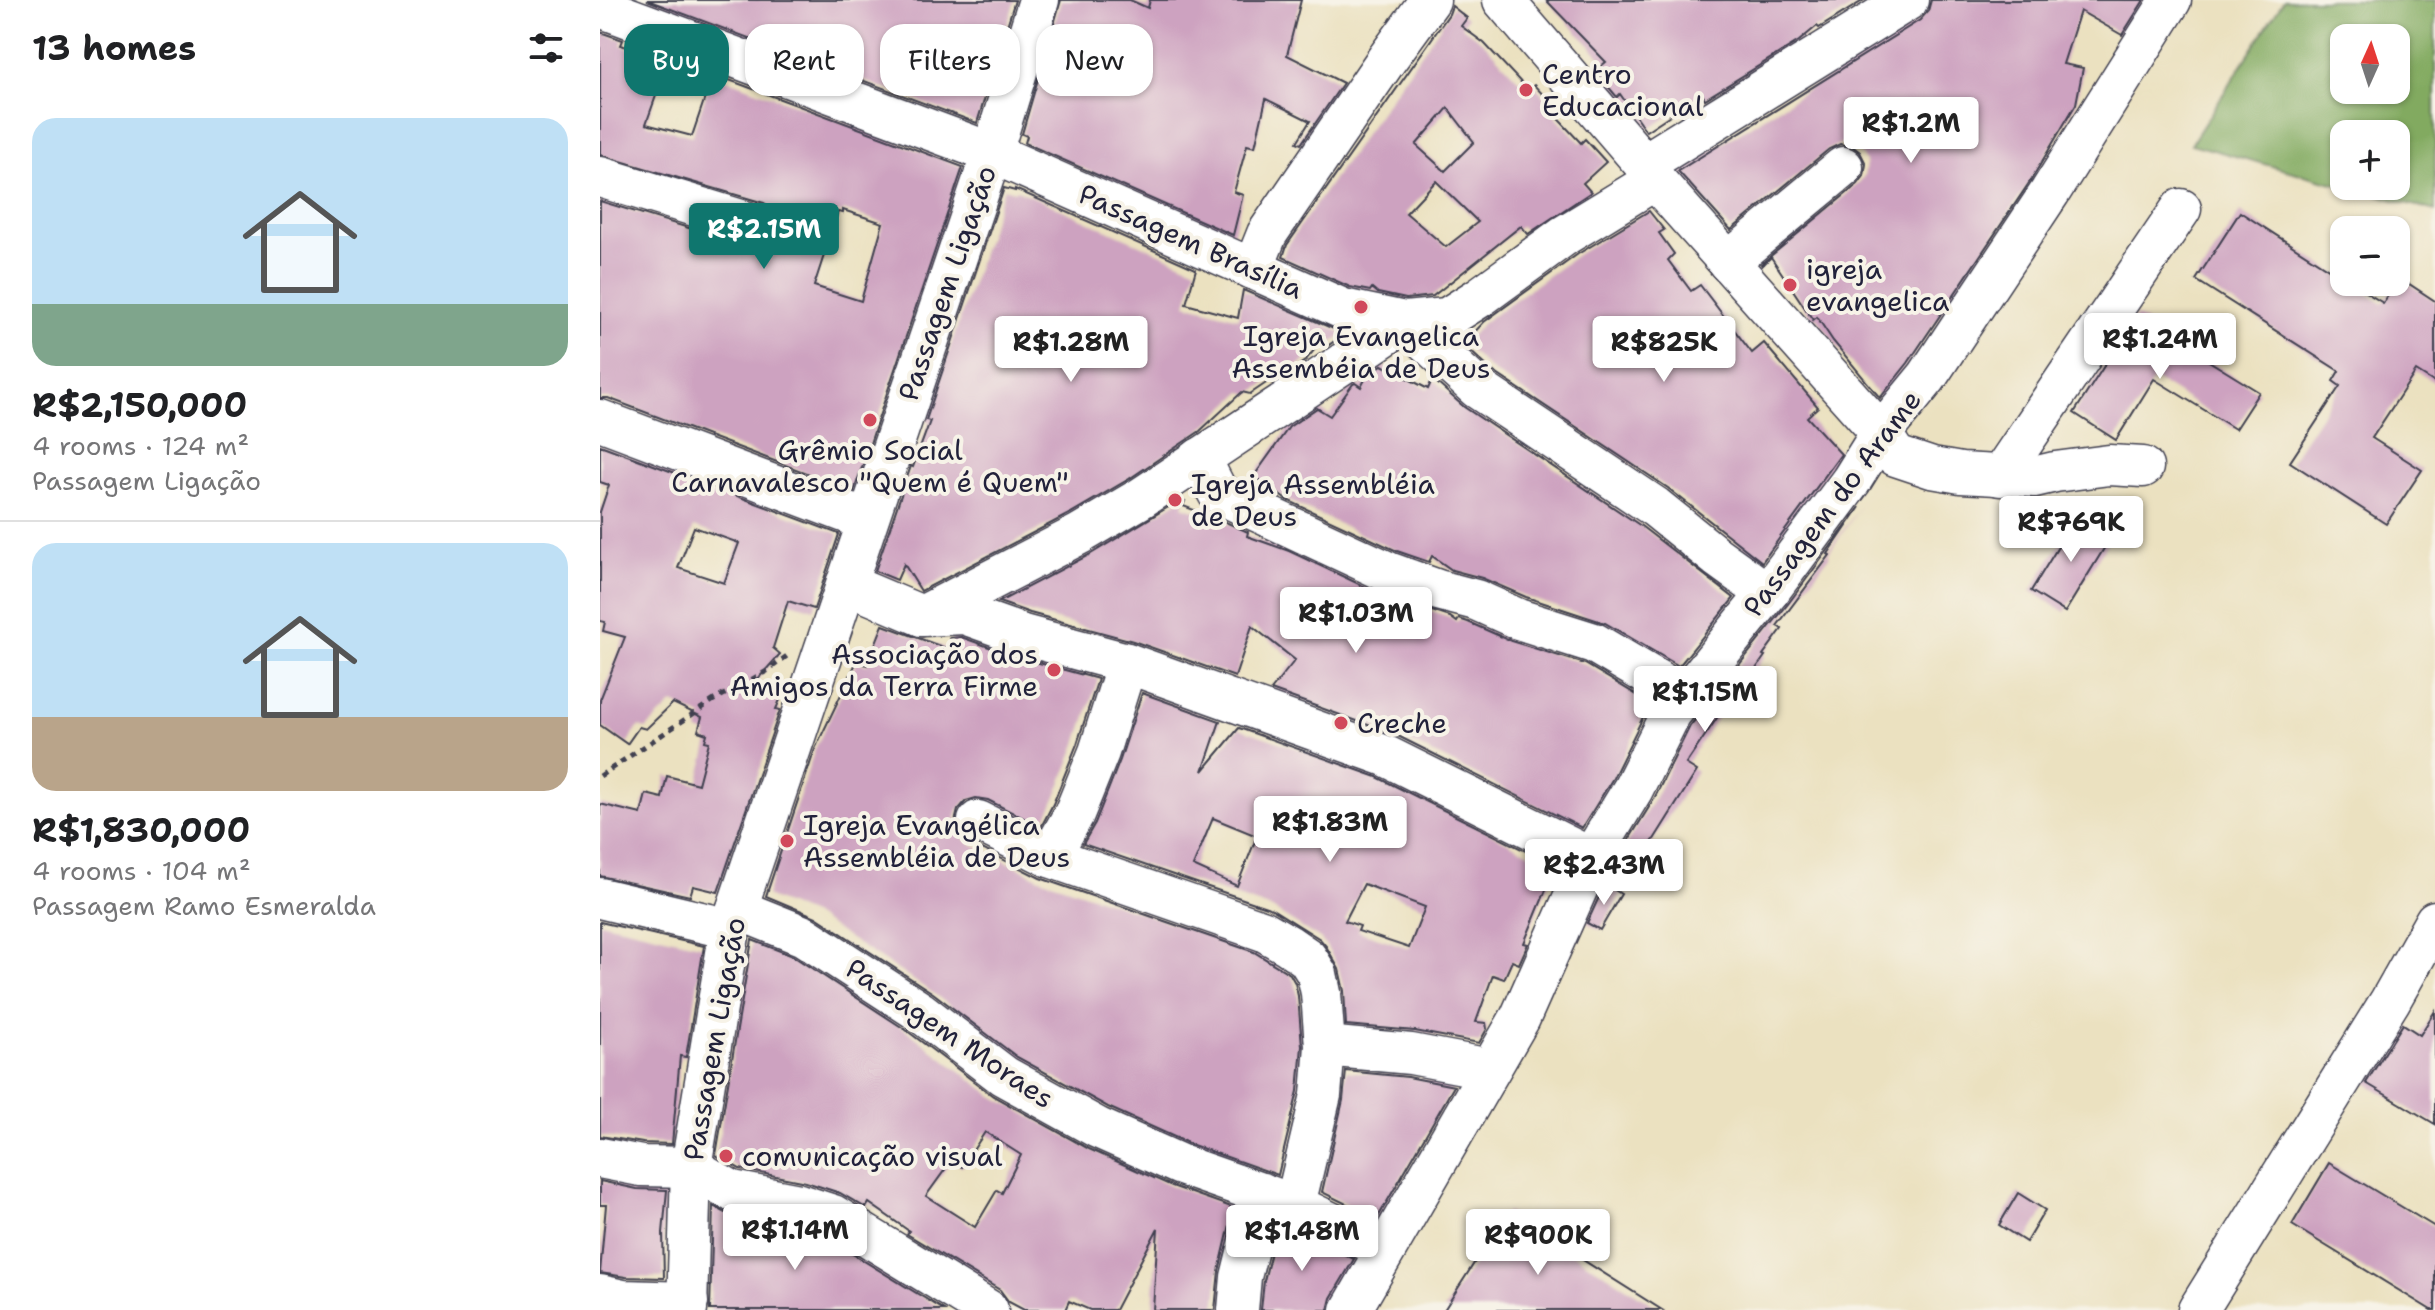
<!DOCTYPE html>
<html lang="en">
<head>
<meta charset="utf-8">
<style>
  :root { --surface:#fff; --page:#f2f2f2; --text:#202124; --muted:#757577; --line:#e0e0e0; --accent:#0f766e }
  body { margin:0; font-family:"Shantell Sans",sans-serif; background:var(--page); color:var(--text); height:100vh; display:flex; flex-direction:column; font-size:30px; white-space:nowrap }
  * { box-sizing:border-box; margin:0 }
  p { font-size:26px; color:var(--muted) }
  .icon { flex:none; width:44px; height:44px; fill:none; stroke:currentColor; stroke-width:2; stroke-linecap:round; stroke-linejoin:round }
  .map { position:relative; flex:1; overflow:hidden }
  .details { display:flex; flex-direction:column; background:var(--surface); width:600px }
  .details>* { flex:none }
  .banner { position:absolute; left:24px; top:24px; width:760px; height:72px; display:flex; gap:16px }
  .needle { width:52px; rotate:3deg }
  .buttons { position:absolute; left:1730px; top:24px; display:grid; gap:16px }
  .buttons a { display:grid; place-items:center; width:80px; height:80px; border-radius:16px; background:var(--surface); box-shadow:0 2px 6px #0004; font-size:40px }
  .price { position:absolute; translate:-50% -68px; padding:0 18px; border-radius:8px; background:#fff; color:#222; font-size:26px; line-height:52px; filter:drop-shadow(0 2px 4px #0008) }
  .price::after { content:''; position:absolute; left:50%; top:48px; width:24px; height:18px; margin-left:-12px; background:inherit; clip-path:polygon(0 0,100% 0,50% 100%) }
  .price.active { background:var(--accent); color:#fff }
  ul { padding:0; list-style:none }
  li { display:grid; align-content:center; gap:16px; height:424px; padding:0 32px }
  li+li { border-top:2px solid var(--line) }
  li span { display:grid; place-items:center; height:248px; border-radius:24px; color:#555 }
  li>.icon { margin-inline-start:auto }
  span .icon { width:144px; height:144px; fill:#fffc; stroke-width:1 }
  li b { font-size:34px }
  h2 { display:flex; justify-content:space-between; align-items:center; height:96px; padding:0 32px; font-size:34px }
  .chip { padding:0 28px; border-radius:24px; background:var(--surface); box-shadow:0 2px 6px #0004; font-size:28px; line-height:72px }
  .chip.active { background:var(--accent); color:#fff }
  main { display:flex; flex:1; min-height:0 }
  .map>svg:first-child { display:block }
  .forest { fill:#82aa61; stroke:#52664e; stroke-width:2; fill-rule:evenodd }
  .building { fill:#cda2c0; fill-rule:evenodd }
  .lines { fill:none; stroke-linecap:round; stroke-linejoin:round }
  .minor-casing { stroke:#403f4f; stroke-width:43 }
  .path { stroke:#403f4f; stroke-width:5; stroke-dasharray:6 6; stroke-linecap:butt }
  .minor { stroke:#fff; stroke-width:40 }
  .poi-dot { fill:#d1495b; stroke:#f7f3e8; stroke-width:3 }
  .labels { text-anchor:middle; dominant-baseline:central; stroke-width:8; stroke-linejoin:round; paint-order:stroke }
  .poi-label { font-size:28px; fill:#22223b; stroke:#f7f3e8; text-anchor:start }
  .street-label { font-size:28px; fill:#22223b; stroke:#f7f3e8 }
</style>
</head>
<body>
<main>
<section class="details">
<h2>13 homes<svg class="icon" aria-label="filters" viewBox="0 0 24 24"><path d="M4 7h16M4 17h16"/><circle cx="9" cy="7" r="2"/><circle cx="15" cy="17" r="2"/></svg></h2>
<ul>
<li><span style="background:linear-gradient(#bfe0f5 75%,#7fa58c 0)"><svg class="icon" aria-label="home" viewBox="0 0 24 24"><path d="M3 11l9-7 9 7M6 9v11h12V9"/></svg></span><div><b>R$2,150,000</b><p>4 rooms · 124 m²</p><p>Passagem Ligação</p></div></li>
<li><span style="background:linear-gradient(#bfe0f5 70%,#b9a48a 0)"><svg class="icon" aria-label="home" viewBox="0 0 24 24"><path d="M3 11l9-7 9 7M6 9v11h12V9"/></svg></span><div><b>R$1,830,000</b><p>4 rooms · 104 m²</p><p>Passagem Ramo Esmeralda</p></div></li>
</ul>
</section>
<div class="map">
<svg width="1835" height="1310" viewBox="0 0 1835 1310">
  <rect width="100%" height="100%" fill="#f7f3e8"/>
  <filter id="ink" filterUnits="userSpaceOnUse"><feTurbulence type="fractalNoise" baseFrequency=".0125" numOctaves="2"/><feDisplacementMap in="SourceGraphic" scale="16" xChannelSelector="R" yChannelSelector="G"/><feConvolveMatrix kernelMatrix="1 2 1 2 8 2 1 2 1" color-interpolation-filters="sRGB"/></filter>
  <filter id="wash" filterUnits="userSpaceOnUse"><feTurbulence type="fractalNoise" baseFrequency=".006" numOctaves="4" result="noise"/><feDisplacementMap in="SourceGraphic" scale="32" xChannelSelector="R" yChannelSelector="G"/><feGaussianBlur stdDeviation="1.8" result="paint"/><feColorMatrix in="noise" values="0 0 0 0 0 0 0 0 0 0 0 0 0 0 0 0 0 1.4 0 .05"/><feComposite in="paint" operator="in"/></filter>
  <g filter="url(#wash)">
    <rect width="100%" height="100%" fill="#ebe1c0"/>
    <path class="forest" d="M1684 0H1835V211L1591 144ZM1796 38V90H1744V38ZM1796 134V186H1744V134Z"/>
    <g id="blocks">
      <g class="building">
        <polygon points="47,0 415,0 377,123"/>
        <polygon points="461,0 530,0 548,8 550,0 701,0 687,55 743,83 701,144 697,142 710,121 666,99 655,147 647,145 634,192 643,195 633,235 425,143 427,136 422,134"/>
        <polygon points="946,0 1264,0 1219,28 1217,26 1199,41 1105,99 1102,94 1046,131 1020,94 1017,97 995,71 1006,62"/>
        <polygon points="1331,0 1544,0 1522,35 1480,11 1463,64 1483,68 1476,104 1431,180 1308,363 1280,398 1233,341 1217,317 1213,320 1171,257 1162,266 1161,264 1258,184 1264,176 1266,164 1260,152 1252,146 1240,144 1229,149 1131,230 1078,171 1320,20 1328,11"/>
        <path d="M852 6 867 18 861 26 884 43 928 90 934 85 950 102 946 106 981 143 985 139 1006 162 983 183 991 192 928 234 921 226 833 296 806 299 778 293 772 288 770 291 750 287 683 257 687 245 849 14ZM848 108 874 142 845 171 816 145ZM836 181 878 222 846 247 806 213Z"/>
        <path d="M0 32 23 40 21 45 68 62 46 124 92 136 113 74 363 167 254 491 8 398H0V201L151 247H163L173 241 179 232V221L174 210 164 203 0 155ZM243 210 283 223 261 301 214 286 238 212 243 213Z"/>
        <polygon points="404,188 415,191 415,189 596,269 586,304 638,318 643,290 743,333 740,337 726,347 720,343 705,361 679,378 675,377 650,394 642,392 600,431 529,479 469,514 321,591 304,564 297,580 275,571 311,466 313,467 330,421 326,420"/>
        <polygon points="1049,211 1064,230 1059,233 1074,254 1068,260 1091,291 1100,285 1152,353 1164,343 1218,407 1207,417 1241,454 1162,562 1068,488 891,370 866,347 870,342 867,340 884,322 978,254"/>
        <polygon points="1640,212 1744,279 1744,282 1749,282 1783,303 1800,278 1835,301 1835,383 1816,371 1772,438 1822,470 1786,524 1690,462 1740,386 1733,381 1739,371 1596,280"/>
        <polygon points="1536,316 1659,392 1635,429 1554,379 1516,440 1474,413"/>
        <polygon points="782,365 828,389 832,380 836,382 864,407 1041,526 1134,598 1079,666 1005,623 926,597 882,578 852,570 832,556 829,562 797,551 685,499 654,476 689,427 717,408 730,416 753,384 755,383 761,387 768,374"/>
        <path d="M0 445 239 534 214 609 188 601 173 648 180 654 156 681 183 693 176 709 180 710 118 892 93 886 90 896 0 876V804L41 814 46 794 62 798 67 776 98 784 109 742 105 741 107 734 98 731 102 717 73 703 46 729 39 727 27 744 0 725V700L25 637 3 631 5 622 0 621V512L9 485 0 482ZM94 527 139 543 124 583 78 568Z"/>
        <polygon points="580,500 585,501 583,506 621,520 648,532 647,536 689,551 780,594 850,617 857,622 859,619 868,622 911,641 985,664 1050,703 1013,778 982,828 796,735 671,690 695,660 652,626 635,677 533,641 430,613 399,602 491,554"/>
        <polygon points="1260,507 1228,554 1230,555 1177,626 1182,629 1163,655 1165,656 1137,696 1133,694 1086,764 1097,771 1043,857 1025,846 1054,799 1090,726 1188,604"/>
        <polygon points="1477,516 1511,537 1465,612 1431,591"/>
        <polygon points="283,625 359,653 350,638 361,637 417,657 498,679 477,744 453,804 441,827 388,800 376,798 366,801 358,810 355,822 358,833 368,842 440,878 654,952 690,974 695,983 698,996 702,1046 698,1091 678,1175 590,1144 508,1107 417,1057 333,993 216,917 166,896 215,749 257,661 267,665"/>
        <path d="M542 693 620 721 603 771 639 728 777 777 956 866 924 943 928 944 919 964 912 961 904 979 893 975 876 1022 886 1023 887 1029 879 1043 815 1031 746 1025 744 991 739 969 726 946 720 939 672 909 483 844 495 823 520 760ZM613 818 657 836 637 886 593 866ZM764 884 825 907 809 948 758 931 760 926 745 921Z"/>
        <polygon points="1005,884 1021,894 1000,930 987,923"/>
        <polygon points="0,922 104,946 86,1057 80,1056 72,1144 43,1143 0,1136"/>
        <path d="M152 940 193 956 306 1030 393 1096 489 1149 572 1186 634 1208 619 1271 615 1310H553L558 1228 515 1310H490L469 1301 465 1310H424L409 1302 400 1290 307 1234 309 1231 269 1203 266 1208 240 1193 206 1182 140 1169 116 1155ZM385 1132 421 1155 402 1193 397 1190 375 1227 326 1196 352 1160 362 1167Z"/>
        <polygon points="1835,1011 1835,1124 1766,1083 1803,1024 1820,1035"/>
        <polygon points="746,1071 808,1077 854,1086 777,1219 722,1192 743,1100"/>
        <polygon points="1729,1163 1835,1227 1835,1310 1831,1310 1692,1225"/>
        <polygon points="0,1181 37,1189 67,1190 63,1233 64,1278 26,1277 0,1273 6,1205 0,1205"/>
        <polygon points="1418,1193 1445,1210 1426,1242 1399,1225"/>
        <polygon points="113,1206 128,1214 193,1226 213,1233 212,1242 246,1250 344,1310 110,1310"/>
        <polygon points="907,1212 1062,1310 844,1310"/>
        <polygon points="678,1223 754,1259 731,1298 728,1310 661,1310 664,1281"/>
      </g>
    </g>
  </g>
  <g filter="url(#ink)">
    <use href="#blocks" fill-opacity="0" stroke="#403f4f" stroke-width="2"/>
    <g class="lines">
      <g class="minor-casing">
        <g id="minor">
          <polyline points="903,0 1044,164 1055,180 1281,433 1296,456 1332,468 1361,473 1434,477 1455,472 1509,465 1543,467"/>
          <polyline points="0,7 392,153 743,309 805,322 877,388 1055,507 1117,557 1157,586 1170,590"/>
          <polyline points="1044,164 1308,0"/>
          <polyline points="0,177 157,225"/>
          <polyline points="1128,262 1243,167"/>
          <polyline points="653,269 667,234 787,59 830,0"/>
          <polyline points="0,420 266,520"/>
          <polyline points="600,458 618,493 788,572 838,590 876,600 918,619 994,643 1082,695 1099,680"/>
          <polyline points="1400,476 1581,209"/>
          <polyline points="246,584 322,616 364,614 423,635 527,663 786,756 991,858"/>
          <polyline points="322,616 480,534 541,498 805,322 847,318 880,297 965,235 1055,180"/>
          <polyline points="378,821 450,857 664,931 688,945 707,958 717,974 721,993 725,1046 721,1095 695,1205"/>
          <polyline points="450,857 474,814 499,752 527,663"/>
          <polyline points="0,898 130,929"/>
          <polyline points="137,909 204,936 319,1011 404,1076 498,1128 581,1165 695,1205 785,1249"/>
          <polyline points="725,1046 811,1054 890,1069"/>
          <polyline points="0,1158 41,1166 91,1167 132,1191 199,1204 233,1215 388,1310"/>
          <polyline points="0,1295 23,1300 88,1302"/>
          <polyline points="87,1310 91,1167 130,929 392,153 439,0"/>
          <polyline points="638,1310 641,1277 662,1193"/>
          <polyline points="751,1310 920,1018 991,858 1033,789 1071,713 1170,590 1251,481 1281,433 1327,377 1450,192 1571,0"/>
          <polyline points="1598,1310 1790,1001 1835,921"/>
        </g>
      </g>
      <polyline class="path" points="0,776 114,700 167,671 187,656"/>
      <use href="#minor" class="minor"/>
    </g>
  </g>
  <g class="poi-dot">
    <circle cx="926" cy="90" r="8"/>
    <circle cx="1190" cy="285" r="8"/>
    <circle cx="761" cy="307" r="8"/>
    <circle cx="270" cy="420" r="8"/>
    <circle cx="575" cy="500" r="8"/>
    <circle cx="454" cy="670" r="8"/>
    <circle cx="741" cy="723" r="8"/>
    <circle cx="187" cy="841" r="8"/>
    <circle cx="126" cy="1156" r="8"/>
  </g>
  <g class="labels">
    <g class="poi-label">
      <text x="942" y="74">Centro<tspan x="942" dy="32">Educacional</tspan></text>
      <text x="1206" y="269">igreja<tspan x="1206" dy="32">evangelica</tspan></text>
      <text x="761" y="336" text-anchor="middle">Igreja Evangelica<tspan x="761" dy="32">Assembéia de Deus</tspan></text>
      <text x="270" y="450" text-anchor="middle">Grêmio Social<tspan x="270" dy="32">Carnavalesco "Quem é Quem"</tspan></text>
      <text x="591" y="484">Igreja Assembléia<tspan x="591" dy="32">de Deus</tspan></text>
      <text x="438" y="654" text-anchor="end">Associação dos<tspan x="438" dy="32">Amigos da Terra Firme</tspan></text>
      <text x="757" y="723">Creche</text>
      <text x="203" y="825">Igreja Evangélica<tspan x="203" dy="32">Assembléia de Deus</tspan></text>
      <text x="142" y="1156">comunicação visual</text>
    </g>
    <g class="street-label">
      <text transform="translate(591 241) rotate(24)">Passagem Brasília</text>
      <text transform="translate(347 283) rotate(-71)">Passagem Ligação</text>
      <text transform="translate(1232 503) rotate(-53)">Passagem do Arame</text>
      <text transform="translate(350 1033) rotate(34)">Passagem Moraes</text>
      <text transform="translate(114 1039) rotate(-80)">Passagem Ligação</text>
    </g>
  </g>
</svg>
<div class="buttons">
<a><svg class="needle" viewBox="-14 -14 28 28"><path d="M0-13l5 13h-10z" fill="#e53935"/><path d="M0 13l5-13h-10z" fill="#757577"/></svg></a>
<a>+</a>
<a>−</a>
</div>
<b class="price" style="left:1311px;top:165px">R$1.2M</b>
<b class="price active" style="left:164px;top:271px">R$2.15M</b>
<b class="price" style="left:1560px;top:381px">R$1.24M</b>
<b class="price" style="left:471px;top:384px">R$1.28M</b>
<b class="price" style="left:1064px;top:384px">R$825K</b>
<b class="price" style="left:1471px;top:564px">R$769K</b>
<b class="price" style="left:756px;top:655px">R$1.03M</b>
<b class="price" style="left:1105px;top:734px">R$1.15M</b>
<b class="price" style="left:730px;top:864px">R$1.83M</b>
<b class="price" style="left:1004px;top:907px">R$2.43M</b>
<b class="price" style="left:195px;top:1272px">R$1.14M</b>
<b class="price" style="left:702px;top:1273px">R$1.48M</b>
<b class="price" style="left:938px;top:1277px">R$900K</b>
<div class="banner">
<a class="chip active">Buy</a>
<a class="chip">Rent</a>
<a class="chip">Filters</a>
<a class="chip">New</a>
</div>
</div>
</main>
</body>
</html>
